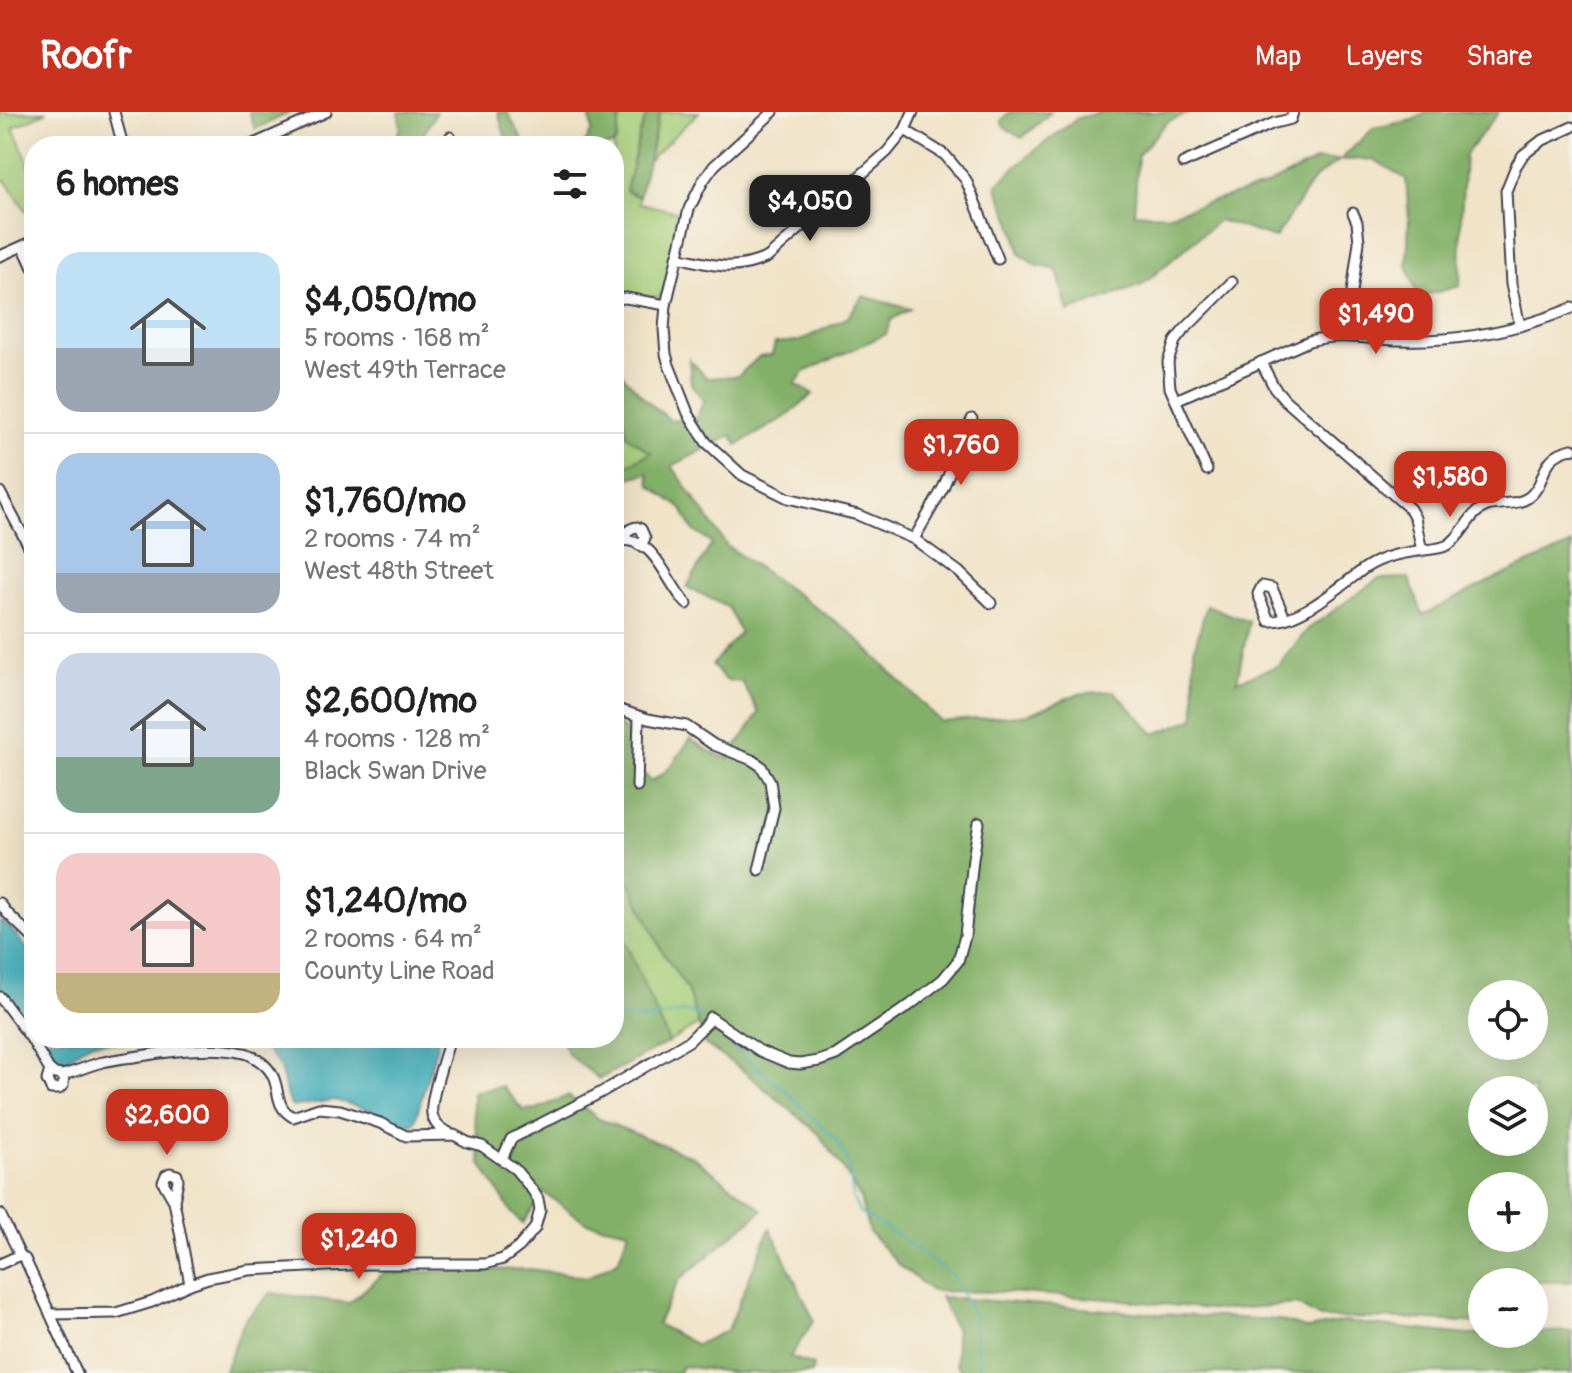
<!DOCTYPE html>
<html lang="en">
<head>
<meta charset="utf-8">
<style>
  :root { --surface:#fff; --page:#f6f6f6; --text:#222; --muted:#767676; --line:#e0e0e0; --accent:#c8321e }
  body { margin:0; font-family:Pangolin,sans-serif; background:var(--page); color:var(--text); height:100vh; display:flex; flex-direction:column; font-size:30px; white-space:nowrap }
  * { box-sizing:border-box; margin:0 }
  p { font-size:26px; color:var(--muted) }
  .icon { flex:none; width:44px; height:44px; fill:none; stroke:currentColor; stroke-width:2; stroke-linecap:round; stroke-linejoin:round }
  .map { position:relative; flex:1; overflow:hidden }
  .details { position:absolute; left:24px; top:24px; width:600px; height:912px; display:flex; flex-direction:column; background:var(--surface); border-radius:32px; box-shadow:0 8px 32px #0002 }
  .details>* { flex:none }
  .controls { position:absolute; left:1468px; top:868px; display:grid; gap:16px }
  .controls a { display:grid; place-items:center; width:80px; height:80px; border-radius:50%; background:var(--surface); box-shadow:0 8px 32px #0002; font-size:40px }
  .price { position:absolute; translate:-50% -68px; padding:0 18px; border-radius:16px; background:var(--accent); color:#fff; font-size:26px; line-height:52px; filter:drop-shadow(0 2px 4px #0008) }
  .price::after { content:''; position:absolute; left:50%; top:48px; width:24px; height:18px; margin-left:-12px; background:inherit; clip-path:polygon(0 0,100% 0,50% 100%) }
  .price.current { background:#222; color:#fff }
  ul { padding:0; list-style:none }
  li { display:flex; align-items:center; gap:24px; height:200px; padding:0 32px }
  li+li { border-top:2px solid var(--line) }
  li span { display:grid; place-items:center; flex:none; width:224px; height:160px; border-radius:24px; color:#555 }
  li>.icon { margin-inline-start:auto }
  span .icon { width:96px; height:96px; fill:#fffc; stroke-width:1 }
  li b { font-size:34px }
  h2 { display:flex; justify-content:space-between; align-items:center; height:96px; padding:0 32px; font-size:34px }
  header { display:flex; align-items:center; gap:48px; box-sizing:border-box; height:112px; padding:0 40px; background:var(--accent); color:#fff }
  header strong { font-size:38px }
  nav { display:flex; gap:44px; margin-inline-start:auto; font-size:28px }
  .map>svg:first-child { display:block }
  .green { fill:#a4cd78; stroke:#63785a; stroke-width:2 }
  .forest { fill:#83b068; stroke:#526952; stroke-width:2; fill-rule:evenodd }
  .water { fill:#3aabb7; stroke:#2e6679; stroke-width:2 }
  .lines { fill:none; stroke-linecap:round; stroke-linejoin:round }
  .stream { stroke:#3aabb7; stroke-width:2 }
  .minor-casing { stroke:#413f50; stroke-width:13 }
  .minor { stroke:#fff; stroke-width:9 }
</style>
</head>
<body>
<header>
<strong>Roofr</strong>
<nav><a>Map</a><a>Layers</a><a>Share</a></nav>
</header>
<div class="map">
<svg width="1572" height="1261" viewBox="0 0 1572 1261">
  <rect width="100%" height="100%" fill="#f7f3e8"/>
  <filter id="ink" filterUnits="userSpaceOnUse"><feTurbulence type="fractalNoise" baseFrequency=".0125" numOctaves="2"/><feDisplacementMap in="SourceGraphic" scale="16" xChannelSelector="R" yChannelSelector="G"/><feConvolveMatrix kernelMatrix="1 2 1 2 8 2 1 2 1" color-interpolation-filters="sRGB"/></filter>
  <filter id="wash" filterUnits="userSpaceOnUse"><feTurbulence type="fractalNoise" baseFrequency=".006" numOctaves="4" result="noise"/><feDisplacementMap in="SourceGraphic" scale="32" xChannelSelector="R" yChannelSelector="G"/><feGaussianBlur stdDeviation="1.8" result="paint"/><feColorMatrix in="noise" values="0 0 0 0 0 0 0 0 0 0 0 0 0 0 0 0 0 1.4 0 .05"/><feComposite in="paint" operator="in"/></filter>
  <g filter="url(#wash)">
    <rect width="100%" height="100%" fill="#f0e3c7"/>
    <g class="green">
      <polygon points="0,0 7,0 8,2 14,0 47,0 13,15 34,64 34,110 5,68 0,68"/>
      <path d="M621 0H648L640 21 626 79 639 85V91L683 101 666 179 660 185C644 186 630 179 614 183V34H611L616 30Z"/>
      <polygon points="660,0 699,0 648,49"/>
      <polygon points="614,299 651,341 614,359"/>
      <polygon points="614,735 662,839 687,877 700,911 669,930 614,805"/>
    </g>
    <g class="forest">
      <polygon points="249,0 291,0 255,17"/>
      <polygon points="398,0 436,0 421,27 414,34 390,34 401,16"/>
      <polygon points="498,0 507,0 526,34 508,34"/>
      <polygon points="589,0 621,0 616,30 611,34 583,34 592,19"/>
      <polygon points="648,0 660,0 639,85 626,79 640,21"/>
      <polygon points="1009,0 1051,0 1022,26 1004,15 1001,9"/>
      <polygon points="1100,0 1191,0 1167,10 1138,43 1134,101 1166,103 1265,74 1317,48 1340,48 1374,16 1413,8 1425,0 1499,0 1465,43 1461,105 1460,174 1418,185 1407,153 1409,107 1406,67 1373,47 1340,48 1314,67 1275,126 1219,108 1142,173 1068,200 1057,158 1035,153 1020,142 1012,111 996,73 1033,40 1078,6"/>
      <path d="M863 184 910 197 891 208 886 222 804 260 795 272 813 282 784 306 737 333 732 323 672 354 727 434 848 518 941 610 1029 602 1077 582 1114 579 1155 622 1195 606 1194 538 1207 493 1249 510 1237 569 1278 554 1308 517 1378 467 1409 466 1423 503 1488 470 1572 432V1170H1482V1211L1411 1207 1320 1206 1296 1192 1218 1198 1124 1188 1004 1180 932 1179 899 1153 869 1120 860 1086 844 1058 818 1021 746 961 705 932 687 877 662 839 614 737V610C634 618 632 645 642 660 645 663 648 666 651 669 674 657 675 646 691 627L709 639 728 647 759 601 742 570 725 568 712 553 740 520 728 495 687 475 712 431 693 418 682 397 650 373 648 361 614 370V359L651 341 627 324 623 308 614 299V253L646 288 670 308H695L704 289 691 272 689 247 707 266 738 264 759 245 772 243 775 231 800 229 847 206ZM1482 882H1534V934H1482ZM1482 978H1534V1030H1482ZM1482 1074H1534V1126H1482Z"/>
      <polygon points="614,805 669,930 599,967 568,942 560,926 614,926"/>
      <polygon points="502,974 523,998 537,997 568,984 599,1007 693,1045 763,1098 679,1168 657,1212 696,1233 728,1218 770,1116 814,1208 790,1245 813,1253 812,1261 736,1261 682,1254 679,1261 224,1261 244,1209 271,1181 349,1191 384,1161 529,1157 588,1165 618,1149 629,1119 586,1110 544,1081 523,1111 512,1101 481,1052 473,996 473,980"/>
      <polygon points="940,1185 1159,1202 1279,1208 1308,1217 1344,1210 1468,1223 1572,1219 1572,1261 963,1261 956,1251 956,1219"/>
    </g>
    <g class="water">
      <path d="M0 809C15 816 20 833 34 842V916L0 875Z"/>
      <path d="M40 926H148L126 931 93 930 81 936 63 951C50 948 46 937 40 926Z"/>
      <path d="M246 926H439L416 1006 414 1011 405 1015 397 1013 370 998 334 988 292 995C284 983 286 977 282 963 277 944 262 935 246 926Z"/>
    </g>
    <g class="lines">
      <g class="stream">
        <polyline points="614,903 641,908 684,900 694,901 706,908"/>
        <polyline points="710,913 727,931 786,979 837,1029 849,1053 853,1087 859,1100 891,1119 953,1164 974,1204 980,1261"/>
      </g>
    </g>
  </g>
  <g filter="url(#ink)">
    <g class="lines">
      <g class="minor-casing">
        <g id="minor">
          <polyline points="114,0 123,34"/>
          <polyline points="773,0 714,54 703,69 689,97 666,193 664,217 666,242 669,253 688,301 706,330 742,363 788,386 858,403 914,427 959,460 991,491"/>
          <polyline points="905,18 945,43 966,68 998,147"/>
          <polyline points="450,25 454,34"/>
          <polyline points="249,34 326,0"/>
          <polyline points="1183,51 1274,11 1291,7 1293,0"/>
          <polyline points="23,134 34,158"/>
          <polyline points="0,144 34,129"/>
          <path d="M677 145C714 153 733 161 768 145L887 40 905 18 913 0"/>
          <polyline points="614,187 626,186 666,193"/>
          <polyline points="1520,214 1511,172 1506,79 1516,54 1523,43 1541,29 1572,15"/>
          <polyline points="1346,223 1359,130 1357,110 1353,101"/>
          <polyline points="1261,250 1274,275 1285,288 1410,397 1415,406 1422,439"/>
          <path d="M1176 288 1309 229C1343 220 1367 228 1401 228 1460 230 1518 218 1572 196"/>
          <polyline points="1207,358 1170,276 1168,250 1175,229 1183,219 1232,170"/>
          <polyline points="0,380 34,444"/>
          <path d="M626 427C625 420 630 416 637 415L641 417 645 426 643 430 639 433"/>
          <polyline points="914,427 943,376 972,307"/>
          <path d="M614 429C656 421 664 469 687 492"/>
          <path d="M1285 506 1272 476 1262 474 1258 482 1269 509C1299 511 1342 473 1365 456 1383 444 1403 441 1424 438 1432 437 1440 437 1448 433 1464 423 1469 400 1487 394 1500 390 1517 394 1529 385 1548 370 1538 344 1572 337"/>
          <polyline points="614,596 648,607 686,614 714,633 752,648 761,654 770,669 774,696 759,758"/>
          <polyline points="637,674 639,605"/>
          <polyline points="0,791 7,801 34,827"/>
          <path d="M0 885 30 925 49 957 55 962 62 963C76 960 89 953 103 950 115 947 127 946 140 944 170 939 215 933 244 941 251 942 255 946 261 950 286 969 269 992 293 1005L319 996 340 998 380 1011 406 1024 454 1023 467 1030 482 1034 515 1057 533 1079 538 1087 540 1098 535 1116 519 1135 503 1147 485 1152H367L249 1158 208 1166 190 1172 152 1190 116 1201 51 1202"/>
          <polyline points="50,958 47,968 51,977 59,977 63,973 64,963"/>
          <path d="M448 1020C439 1017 434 1011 432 1002 429 988 446 942 450 926"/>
          <polyline points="502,1047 511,1027 600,981 689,929 709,909 710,905 760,939 789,951 800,952 819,949 836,943 910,893 943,867 958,849 965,824 973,747 979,711"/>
          <polyline points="174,1089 178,1068 177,1063 170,1061 166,1063 163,1070 174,1089 190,1172"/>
          <polyline points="0,1102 20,1143 25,1147 77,1261"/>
          <polyline points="0,1152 20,1143"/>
        </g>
      </g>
      <use href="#minor" class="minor"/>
    </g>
  </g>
</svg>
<div class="controls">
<a><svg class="icon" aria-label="locate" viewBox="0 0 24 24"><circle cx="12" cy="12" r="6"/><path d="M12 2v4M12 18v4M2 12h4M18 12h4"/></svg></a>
<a><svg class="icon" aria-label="layers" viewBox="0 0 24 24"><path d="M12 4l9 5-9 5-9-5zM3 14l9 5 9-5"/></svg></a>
<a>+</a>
<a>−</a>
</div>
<b class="price current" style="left:810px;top:131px">$4,050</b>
<b class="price" style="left:1376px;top:244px">$1,490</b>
<b class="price" style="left:961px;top:375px">$1,760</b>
<b class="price" style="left:1450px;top:407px">$1,580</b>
<b class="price" style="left:167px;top:1045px">$2,600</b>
<b class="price" style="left:359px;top:1169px">$1,240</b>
<section class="details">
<h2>6 homes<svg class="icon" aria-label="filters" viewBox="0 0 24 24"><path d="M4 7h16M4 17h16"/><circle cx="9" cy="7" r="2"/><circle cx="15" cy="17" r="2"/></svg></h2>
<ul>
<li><span style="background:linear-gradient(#bfe0f5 60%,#9aa5b1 0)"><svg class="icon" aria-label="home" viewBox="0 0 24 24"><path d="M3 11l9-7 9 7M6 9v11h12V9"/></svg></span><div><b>$4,050/mo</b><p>5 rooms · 168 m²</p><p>West 49th Terrace</p></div></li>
<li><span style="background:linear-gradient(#a9c7e8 75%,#9aa5b1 0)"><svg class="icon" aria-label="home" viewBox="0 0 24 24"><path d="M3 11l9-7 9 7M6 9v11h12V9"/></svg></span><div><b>$1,760/mo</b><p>2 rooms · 74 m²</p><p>West 48th Street</p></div></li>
<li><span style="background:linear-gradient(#c9d6e8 65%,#7fa58c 0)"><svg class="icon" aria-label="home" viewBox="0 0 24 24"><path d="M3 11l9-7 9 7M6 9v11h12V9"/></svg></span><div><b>$2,600/mo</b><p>4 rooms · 128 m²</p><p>Black Swan Drive</p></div></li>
<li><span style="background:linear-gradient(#f6c9c9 75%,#c2b280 0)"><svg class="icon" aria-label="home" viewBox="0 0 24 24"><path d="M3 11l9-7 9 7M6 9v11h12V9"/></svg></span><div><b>$1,240/mo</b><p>2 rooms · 64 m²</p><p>County Line Road</p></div></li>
</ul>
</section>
</div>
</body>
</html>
